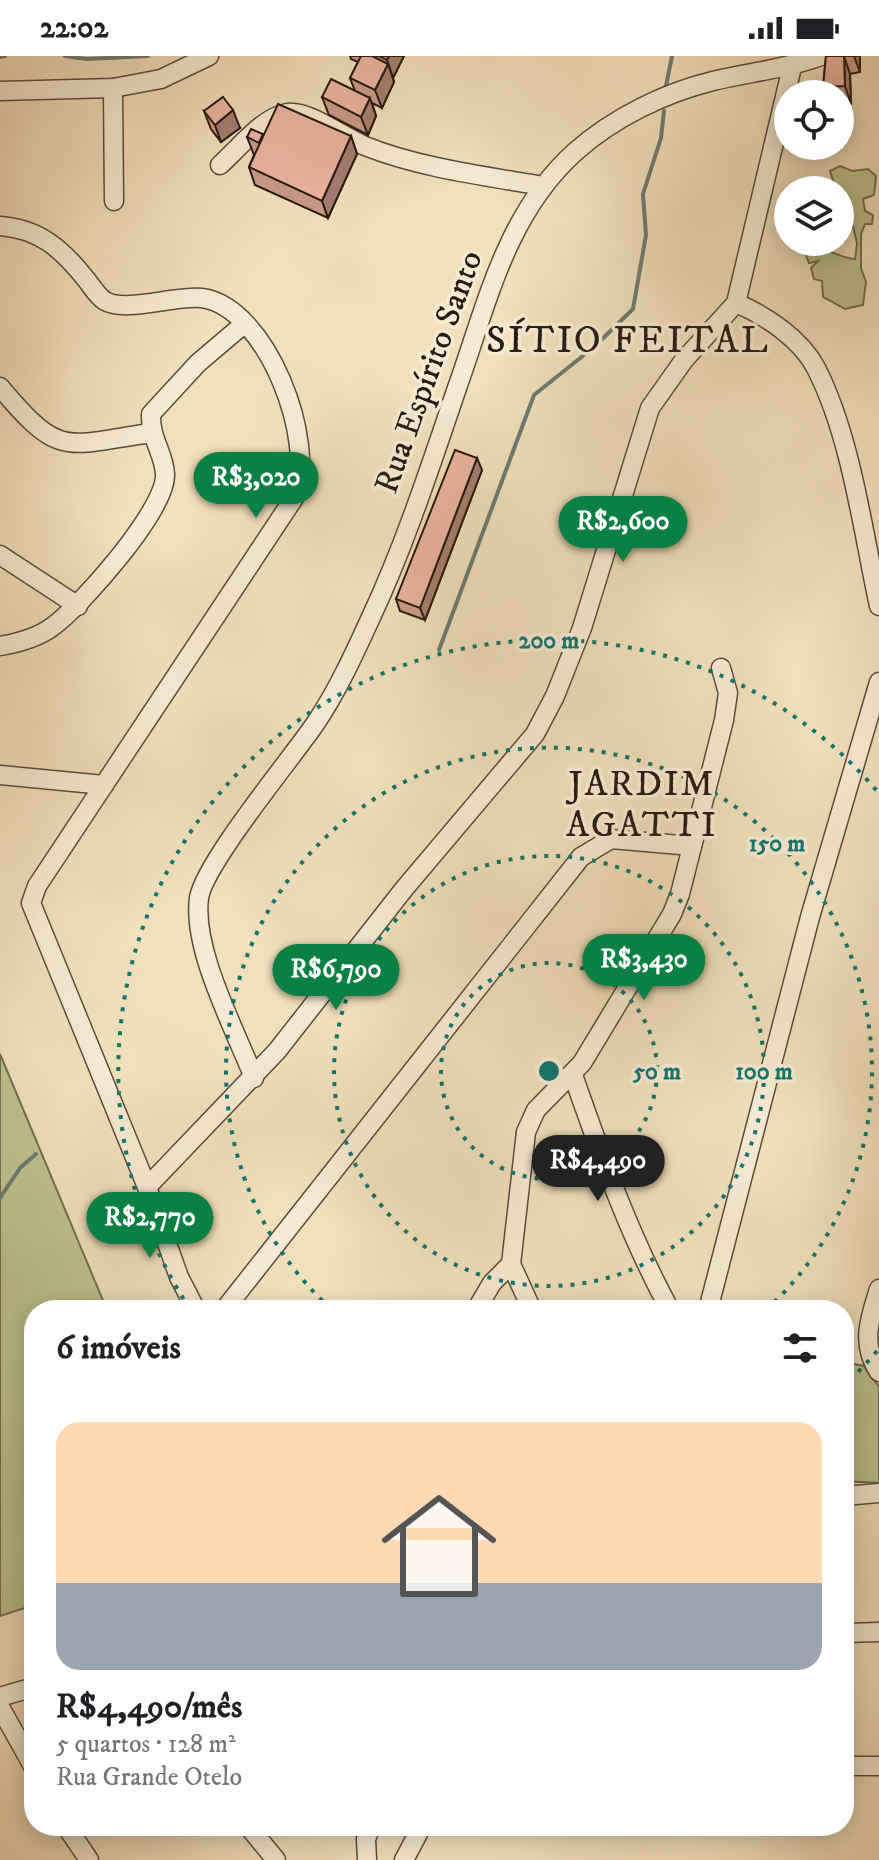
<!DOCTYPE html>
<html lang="pt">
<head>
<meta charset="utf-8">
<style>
  :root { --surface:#fff; --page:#f2f2f2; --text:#202124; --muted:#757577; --accent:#0b8043 }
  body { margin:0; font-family:"IM FELL DW Pica",serif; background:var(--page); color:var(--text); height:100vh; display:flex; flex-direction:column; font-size:30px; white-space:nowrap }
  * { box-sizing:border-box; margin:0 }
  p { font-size:26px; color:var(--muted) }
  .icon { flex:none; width:44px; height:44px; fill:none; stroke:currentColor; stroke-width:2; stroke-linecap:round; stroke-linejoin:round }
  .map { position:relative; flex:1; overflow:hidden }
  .panel { position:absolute; left:24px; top:1244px; width:830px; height:536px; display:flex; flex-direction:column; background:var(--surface); border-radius:32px; box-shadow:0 4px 20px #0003 }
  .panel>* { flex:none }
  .buttons { position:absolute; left:774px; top:24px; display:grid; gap:16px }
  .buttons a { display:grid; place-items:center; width:80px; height:80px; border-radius:50%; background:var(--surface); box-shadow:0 4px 20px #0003; font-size:40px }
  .price { position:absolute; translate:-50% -68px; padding:0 18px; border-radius:28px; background:var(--accent); color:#fff; font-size:26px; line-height:52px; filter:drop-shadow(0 2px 4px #0008) }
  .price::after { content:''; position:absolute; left:50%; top:48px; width:24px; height:18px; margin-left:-12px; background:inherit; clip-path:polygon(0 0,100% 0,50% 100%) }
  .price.on { background:#222; color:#fff }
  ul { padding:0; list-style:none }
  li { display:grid; align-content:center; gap:16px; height:424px; padding:0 32px }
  li span { display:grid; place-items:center; height:248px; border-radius:24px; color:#555 }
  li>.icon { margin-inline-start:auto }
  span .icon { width:144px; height:144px; fill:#fffc; stroke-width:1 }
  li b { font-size:34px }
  h2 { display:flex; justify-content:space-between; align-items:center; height:96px; padding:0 32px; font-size:34px }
  .status { display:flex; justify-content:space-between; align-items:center; height:56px; padding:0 40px; background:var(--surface); direction:ltr }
  .status svg { height:22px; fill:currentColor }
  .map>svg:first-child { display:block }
  .green { fill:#bdc18e; stroke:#726e50; stroke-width:2 }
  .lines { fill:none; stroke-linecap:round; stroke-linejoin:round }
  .stream { stroke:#6d7b76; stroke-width:4 }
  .minor-casing { stroke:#594d3d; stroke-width:21 }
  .minor { stroke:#f7ead3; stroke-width:18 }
  .wall { fill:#c99a8a; stroke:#261c13; stroke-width:2 }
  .shaded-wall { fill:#a47d70; stroke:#261c13; stroke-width:2 }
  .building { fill:#eab3a0; stroke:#261c13; stroke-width:2 }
  .ring { fill:none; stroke:#0f766e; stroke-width:4; stroke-dasharray:4 8 }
  .labels { text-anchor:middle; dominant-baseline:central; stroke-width:7; stroke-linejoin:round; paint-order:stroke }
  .street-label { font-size:34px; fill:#261c13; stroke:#f7ead3 }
  .neighbourhood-label { font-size:36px; letter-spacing:2px; fill:#261c13; stroke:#f7ead3 }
  .quarter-label { font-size:38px; letter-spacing:2px; fill:#261c13; stroke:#f7ead3 }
  .centre { fill:#0f766e; stroke:#f7ead3; stroke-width:4 }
  .ring-label { font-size:24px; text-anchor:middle; font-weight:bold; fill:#0f766e; stroke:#f7ead3; stroke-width:7; stroke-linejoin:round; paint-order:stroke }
</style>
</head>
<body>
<div class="status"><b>22:02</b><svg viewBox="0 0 49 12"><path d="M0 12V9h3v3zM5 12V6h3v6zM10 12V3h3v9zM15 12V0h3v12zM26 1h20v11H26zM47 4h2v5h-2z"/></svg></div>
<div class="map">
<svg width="879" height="1804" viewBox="0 0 879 1804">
  <rect width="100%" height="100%" fill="#f2dfbc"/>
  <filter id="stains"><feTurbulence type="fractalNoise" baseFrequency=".0025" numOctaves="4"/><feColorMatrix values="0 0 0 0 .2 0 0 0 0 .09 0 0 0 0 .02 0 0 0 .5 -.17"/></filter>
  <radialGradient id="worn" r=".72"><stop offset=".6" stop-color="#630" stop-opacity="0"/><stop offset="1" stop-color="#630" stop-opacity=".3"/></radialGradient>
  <g class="green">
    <path d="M840 110 852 115 868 113 876 120 874 139 863 143 865 155 873 159 872 168H865L861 178V212L866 226 863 249 845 253 823 241 822 225 814 223 811 212 818 205 809 207 806 199C824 186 836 202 855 203L857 187 852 166 840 163V134H836L830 115Z"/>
    <polygon points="0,998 107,1254 34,1254 34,1549 0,1560"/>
    <polygon points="844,1306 864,1310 879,1331 879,1427 844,1425"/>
  </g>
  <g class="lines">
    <g class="stream">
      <polyline points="65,0 87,3 148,0"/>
      <polyline points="0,1 5,0"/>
      <polyline points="666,30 672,0"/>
      <polyline points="439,594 534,339 594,291 633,253 646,179 643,138 661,82 664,55"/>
      <polyline points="0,1142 20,1112 36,1098"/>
    </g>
    <g class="minor-casing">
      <g id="minor">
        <polyline points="113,32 114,145"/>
        <polyline points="0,35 113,32 161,23 209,0"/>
        <path d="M220 109C238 93 263 61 287 57 307 53 345 82 365 90 420 112 485 120 543 130"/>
        <path d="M0 170C39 173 61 192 85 222 91 229 97 240 105 245 126 257 175 239 202 242 267 251 318 387 294 442L37 830 31 847 147 1131 179 1221 196 1254"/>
        <path d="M736 247C765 259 801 283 816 312 851 380 863 476 879 550"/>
        <path d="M0 331C60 402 63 390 150 377"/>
        <polyline points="0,499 78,550"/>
        <path d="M0 590C18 587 37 582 52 571 81 550 167 453 165 418 164 397 150 383 151 358L198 307 244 268"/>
        <polyline points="0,719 104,729"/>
        <path d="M573 1019C601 1099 629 1179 670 1254"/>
        <path d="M254 1022C235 973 192 894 199 842 204 808 291 703 315 668 338 634 355 596 372 559 406 486 431 408 457 332 487 248 506 158 575 96 613 62 664 37 713 25 750 16 786 13 821 0"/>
        <polyline points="147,1131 277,995 404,833 535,678 555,640 582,572 650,352 684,304 736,247 792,11"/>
        <polyline points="511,1208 532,1254"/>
        <path d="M879 1233C870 1262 860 1288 879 1316"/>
        <polyline points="224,1254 581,801 611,783 692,790"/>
        <polyline points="476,1254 492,1227 511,1208 526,1076 536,1054 582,1007 672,858 680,838 724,664 728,637 721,612"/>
        <polyline points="708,1254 810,861 879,626"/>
        <polyline points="844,1440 879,1437"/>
        <polyline points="844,1577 879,1576"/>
        <polyline points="0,1641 34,1631"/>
        <polyline points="0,1651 34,1712"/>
        <polyline points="844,1710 879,1710"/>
        <polyline points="66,1770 89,1804"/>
        <polyline points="248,1770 276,1804"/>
        <polyline points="367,1804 366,1783 371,1770"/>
        <polyline points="404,1804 422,1770"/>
      </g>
    </g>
    <use href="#minor" class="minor"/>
  </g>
  <g class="wall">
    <polygon points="350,0 404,0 393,22 394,26 382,52 372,47 376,60 368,79 329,59 322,41 355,35 350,22 358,6 351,3"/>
    <polygon points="826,0 860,0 860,16 850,18 851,48 840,48 840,38 826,38 823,31"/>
    <polygon points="204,55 240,72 221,86 211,73"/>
    <polygon points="263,78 351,80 357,98 328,162 255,129 249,111 254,99 247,81"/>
    <polygon points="482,414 425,564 400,555 396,543"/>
  </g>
  <g class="shaded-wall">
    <polygon points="389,0 404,0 393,22 387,4"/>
    <polygon points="844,0 850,18 851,48 845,30"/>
    <polygon points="854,0 860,0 860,16"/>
    <polygon points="388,8 394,26 382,52 375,34"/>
    <polygon points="370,42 376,60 368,79 361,61"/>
    <polygon points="233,54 240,72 221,86 215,69"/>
    <polygon points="351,80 357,98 328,162 322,145"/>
    <polygon points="477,402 482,414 425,564 420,552"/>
  </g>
  <g class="building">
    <polygon points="361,0 372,0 388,8 375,34 350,22"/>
    <polygon points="379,0 389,0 387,4"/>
    <polygon points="826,0 846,0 844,0 845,30 823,31"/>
    <polygon points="331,23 370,42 361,61 322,41"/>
    <polygon points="223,41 233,54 215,69 204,55"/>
    <polygon points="278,48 351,80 322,145 249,111"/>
    <polygon points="251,73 263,78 259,87 247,81"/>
    <polygon points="455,394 477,402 420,552 396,543"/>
  </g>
  <g class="ring">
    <circle cx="549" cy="1015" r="108"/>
    <circle cx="549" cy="1015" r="215"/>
    <path d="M331 1253A323 323 0 1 1 767 1253"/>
    <path d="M877 1295A431 431 0 0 1 846 1328M190 1253A431 431 0 0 1 877 735"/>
  </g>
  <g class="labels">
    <g class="street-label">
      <text transform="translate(429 316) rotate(-70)">Rua Espírito Santo</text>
    </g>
    <g class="neighbourhood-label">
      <text x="642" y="728">JARDIM<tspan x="642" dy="41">AGATTI</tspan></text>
    </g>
    <g class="quarter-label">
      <text x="628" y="285">SÍTIO FEITAL</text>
    </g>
  </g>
  <circle cx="549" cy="1015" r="12" class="centre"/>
  <g class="ring-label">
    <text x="549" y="592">200 m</text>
    <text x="777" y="795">150 m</text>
    <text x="657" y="1023">50 m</text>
    <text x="764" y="1023">100 m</text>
  </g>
  <rect width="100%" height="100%" filter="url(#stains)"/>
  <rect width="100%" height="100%" fill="url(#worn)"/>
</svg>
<div class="buttons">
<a><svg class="icon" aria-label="locate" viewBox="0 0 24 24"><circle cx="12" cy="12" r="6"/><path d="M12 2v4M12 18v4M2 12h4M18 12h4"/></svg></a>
<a><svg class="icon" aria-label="layers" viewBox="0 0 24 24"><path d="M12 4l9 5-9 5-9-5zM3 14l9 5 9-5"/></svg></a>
</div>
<b class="price" style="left:256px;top:464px">R$3,020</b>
<b class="price" style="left:623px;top:508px">R$2,600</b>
<b class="price" style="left:644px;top:946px">R$3,430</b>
<b class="price" style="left:336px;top:956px">R$6,790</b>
<b class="price on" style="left:598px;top:1147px">R$4,490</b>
<b class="price" style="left:150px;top:1204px">R$2,770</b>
<section class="panel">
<h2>6 imóveis<svg class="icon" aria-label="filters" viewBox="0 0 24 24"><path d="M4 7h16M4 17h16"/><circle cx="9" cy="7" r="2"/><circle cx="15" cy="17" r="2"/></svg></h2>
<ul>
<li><span style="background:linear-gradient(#ffd9b3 65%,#9aa5b1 0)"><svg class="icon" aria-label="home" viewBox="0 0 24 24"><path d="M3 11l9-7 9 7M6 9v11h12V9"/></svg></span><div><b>R$4,490/mês</b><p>5 quartos · 128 m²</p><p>Rua Grande Otelo</p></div></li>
</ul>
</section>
</div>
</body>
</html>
